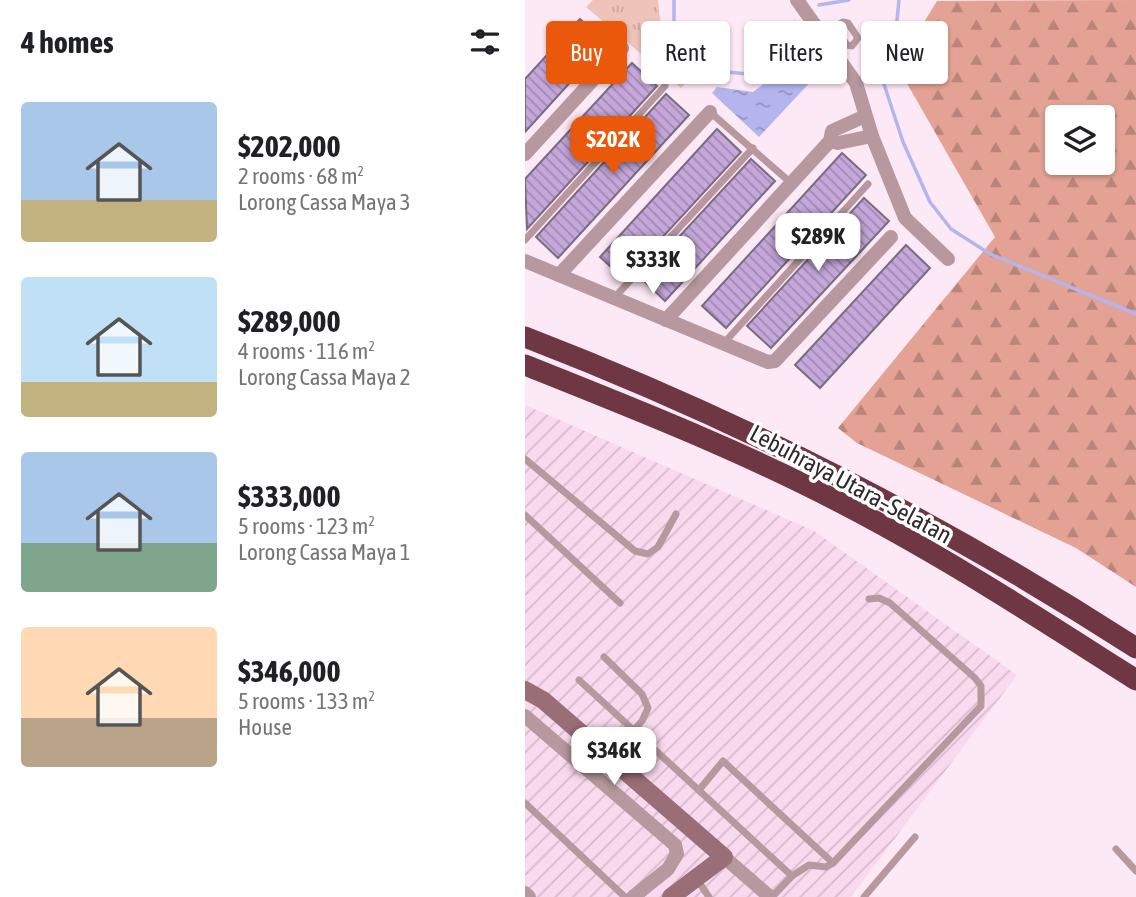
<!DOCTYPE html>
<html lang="en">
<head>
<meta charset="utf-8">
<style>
  :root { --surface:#fff; --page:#f6f6f6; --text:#202124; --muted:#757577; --accent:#ea580c }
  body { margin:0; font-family:"Asap Condensed",sans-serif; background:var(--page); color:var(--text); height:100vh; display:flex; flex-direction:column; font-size:26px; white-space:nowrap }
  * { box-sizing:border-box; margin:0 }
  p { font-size:23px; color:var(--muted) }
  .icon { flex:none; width:38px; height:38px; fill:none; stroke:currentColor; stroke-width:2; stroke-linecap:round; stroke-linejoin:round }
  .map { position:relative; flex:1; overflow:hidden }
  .panel { display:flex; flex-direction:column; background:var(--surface); width:525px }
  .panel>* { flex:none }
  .hud { position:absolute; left:21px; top:21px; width:485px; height:63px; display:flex; gap:14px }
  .fabs { position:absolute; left:520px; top:105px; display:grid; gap:14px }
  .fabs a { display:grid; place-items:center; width:70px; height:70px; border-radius:7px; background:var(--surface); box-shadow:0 2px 5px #0004; font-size:35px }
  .price { position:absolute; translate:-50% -60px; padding:0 16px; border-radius:14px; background:#fff; color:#222; font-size:23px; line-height:46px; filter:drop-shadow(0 2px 4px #0008) }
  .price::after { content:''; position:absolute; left:50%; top:42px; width:21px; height:16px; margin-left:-10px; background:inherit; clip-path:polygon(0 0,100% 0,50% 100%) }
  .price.active { background:var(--accent); color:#fff }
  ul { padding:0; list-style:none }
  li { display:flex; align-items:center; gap:21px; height:175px; padding:0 21px }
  li span { display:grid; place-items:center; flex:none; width:196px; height:140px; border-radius:7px; color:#555 }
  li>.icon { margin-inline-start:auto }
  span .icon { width:84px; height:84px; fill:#fffc; stroke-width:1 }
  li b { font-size:30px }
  h2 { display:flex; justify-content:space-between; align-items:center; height:84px; padding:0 21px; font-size:30px }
  .pill { padding:0 24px; border-radius:7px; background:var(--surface); box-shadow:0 2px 5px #0004; font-size:24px; line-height:63px }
  .pill.active { background:var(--accent); color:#fff }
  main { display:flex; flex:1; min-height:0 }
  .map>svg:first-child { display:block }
  .industrial { fill:url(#industrial-furrows) }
  .forest { fill:url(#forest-firs); fill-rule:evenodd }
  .park { fill:url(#park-tufts) }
  .water { fill:url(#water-ripples) }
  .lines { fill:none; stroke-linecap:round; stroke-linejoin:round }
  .stream { stroke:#b5b5ee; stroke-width:3.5 }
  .building { fill:url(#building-back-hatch); stroke:#786c81; stroke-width:2 }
  .service { stroke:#b6989e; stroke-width:7 }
  .minor { stroke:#b6989e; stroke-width:14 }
  .secondary { stroke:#996e77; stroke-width:18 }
  .motorway { stroke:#6f3744; stroke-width:21 }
  .labels { text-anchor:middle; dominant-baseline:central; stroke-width:7; stroke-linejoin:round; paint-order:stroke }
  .street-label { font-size:24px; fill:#31282e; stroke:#fff }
</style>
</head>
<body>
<main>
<section class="panel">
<h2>4 homes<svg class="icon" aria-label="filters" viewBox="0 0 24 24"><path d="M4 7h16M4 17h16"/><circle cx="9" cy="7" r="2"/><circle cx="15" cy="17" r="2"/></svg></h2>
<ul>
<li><span style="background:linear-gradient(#a9c7e8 70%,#c2b280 0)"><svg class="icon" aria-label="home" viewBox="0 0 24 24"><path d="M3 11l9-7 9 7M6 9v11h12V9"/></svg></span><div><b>$202,000</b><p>2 rooms · 68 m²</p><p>Lorong Cassa Maya 3</p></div></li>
<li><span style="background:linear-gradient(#bfe0f5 75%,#c2b280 0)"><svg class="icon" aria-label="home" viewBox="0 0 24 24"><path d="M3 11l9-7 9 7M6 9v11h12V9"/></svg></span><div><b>$289,000</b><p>4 rooms · 116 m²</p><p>Lorong Cassa Maya 2</p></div></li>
<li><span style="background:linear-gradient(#a9c7e8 65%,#7fa58c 0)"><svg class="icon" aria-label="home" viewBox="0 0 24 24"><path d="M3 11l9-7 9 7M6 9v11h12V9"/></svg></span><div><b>$333,000</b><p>5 rooms · 123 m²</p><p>Lorong Cassa Maya 1</p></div></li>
<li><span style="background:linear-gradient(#ffd9b3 65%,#b9a48a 0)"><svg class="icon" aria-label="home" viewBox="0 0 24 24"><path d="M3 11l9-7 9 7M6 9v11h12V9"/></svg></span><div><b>$346,000</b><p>5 rooms · 133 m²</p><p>House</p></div></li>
</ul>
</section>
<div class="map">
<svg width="611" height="897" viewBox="0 0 611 897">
  <defs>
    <pattern id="industrial-furrows" width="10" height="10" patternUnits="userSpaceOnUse" patternTransform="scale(1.75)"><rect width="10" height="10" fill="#f9d9ee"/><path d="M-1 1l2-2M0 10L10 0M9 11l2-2" fill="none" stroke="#d6bacc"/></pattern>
    <pattern id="forest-firs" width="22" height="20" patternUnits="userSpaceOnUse" patternTransform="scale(1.75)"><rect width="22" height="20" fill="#e3a294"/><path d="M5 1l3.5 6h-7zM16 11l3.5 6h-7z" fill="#b98479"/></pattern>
    <pattern id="park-tufts" width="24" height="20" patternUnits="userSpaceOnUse" patternTransform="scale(1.75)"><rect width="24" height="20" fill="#edc3ba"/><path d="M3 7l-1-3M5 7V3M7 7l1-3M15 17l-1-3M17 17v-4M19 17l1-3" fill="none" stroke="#cca8a0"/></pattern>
    <pattern id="water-ripples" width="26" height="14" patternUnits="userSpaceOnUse" patternTransform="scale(1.75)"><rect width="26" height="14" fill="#b5b5ee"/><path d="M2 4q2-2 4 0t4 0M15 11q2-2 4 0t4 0" fill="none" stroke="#9493c1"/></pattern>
    <pattern id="building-back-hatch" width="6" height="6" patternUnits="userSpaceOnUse" patternTransform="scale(1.75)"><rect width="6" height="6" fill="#c6a7db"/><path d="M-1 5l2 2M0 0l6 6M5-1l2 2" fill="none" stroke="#a188b2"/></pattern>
  </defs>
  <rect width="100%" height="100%" fill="#fde8f5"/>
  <polygon class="industrial" points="0,405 289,531 492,675 326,897 0,897"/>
  <path class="forest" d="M611 0V587L551 548 332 443 313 428 470 237 372 66 412 1ZM532 117H578V163H532Z"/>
  <path class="park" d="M68 0H133C136 41 143 43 172 70L156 88 61 7Z"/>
  <polygon class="water" points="283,34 304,62 234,137 187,93 192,87 228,92 260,67"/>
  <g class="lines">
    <g class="stream">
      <polyline points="149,0 149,23 159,39 192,71 223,74 248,56 270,22"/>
      <polyline points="374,0 371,30 354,52 353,66 378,142 405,202 426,229 465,254 611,314"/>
      <polyline points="294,5 324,0"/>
    </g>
  </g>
  <g class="building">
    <polygon points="55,19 81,43 0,132 0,79"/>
    <polygon points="107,63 132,86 2,229 0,179"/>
    <polygon points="141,94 164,115 33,258 11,237"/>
    <polygon points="192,129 216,152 99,279 75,257"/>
    <polygon points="317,153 341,175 201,328 177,306"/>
    <polygon points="226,159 250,181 140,301 116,278"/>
    <polygon points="339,198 364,221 246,348 222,326"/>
    <polygon points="381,245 405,268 295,388 270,365"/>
  </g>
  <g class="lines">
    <g class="service">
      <polyline points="297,34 318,22 323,23 333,38 327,46 322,45 310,27"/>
      <polyline points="185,112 266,183"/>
      <polyline points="0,240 140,86"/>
      <polyline points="89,298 228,148"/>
      <polyline points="198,344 343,184"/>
      <polyline points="0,459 110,551 123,554 133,547 151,514"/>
      <polyline points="0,515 95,603"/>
      <polyline points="79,657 117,694 123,708 117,721 84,757"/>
      <polyline points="54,680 267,876 284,865 301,867 308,863 456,706 456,686 450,678 365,603 354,598 344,599"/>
      <polyline points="174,790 198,761 308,863"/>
      <polyline points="0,803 100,897"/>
      <polyline points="591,849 611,871"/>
      <polyline points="171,878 184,897"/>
      <polyline points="247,897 267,876"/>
      <polyline points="339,897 390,837"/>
    </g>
    <g class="minor">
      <polyline points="272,0 331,83 347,136 380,218 423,259"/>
      <polyline points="305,141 313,143 347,136"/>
      <polyline points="0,154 97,48"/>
      <polyline points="0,261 243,362 250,361 366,237"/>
      <polyline points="34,275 185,112"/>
      <polyline points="141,320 305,141 307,131 340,116"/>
      <polyline points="0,716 150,845 152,854 143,869 108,897"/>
      <polyline points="199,857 245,897"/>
      <polyline points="0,893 4,897"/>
    </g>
    <polyline class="secondary" points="0,690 18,700 199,857 146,897"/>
    <g class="motorway">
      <path d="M0 337C213 419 419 524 611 648"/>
      <path d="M0 365C108 408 217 451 320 505 420 557 516 619 611 680"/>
    </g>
  </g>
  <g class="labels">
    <g class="street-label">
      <text transform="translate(326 484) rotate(28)">Lebuhraya Utara–Selatan</text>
    </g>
  </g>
</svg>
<div class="fabs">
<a><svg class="icon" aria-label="layers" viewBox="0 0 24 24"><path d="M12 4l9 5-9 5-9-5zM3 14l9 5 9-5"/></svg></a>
</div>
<b class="price active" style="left:88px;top:176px">$202K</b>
<b class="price" style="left:293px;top:273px">$289K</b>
<b class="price" style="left:128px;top:296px">$333K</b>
<b class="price" style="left:89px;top:787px">$346K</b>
<div class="hud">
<a class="pill active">Buy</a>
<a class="pill">Rent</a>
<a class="pill">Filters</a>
<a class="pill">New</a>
</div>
</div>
</main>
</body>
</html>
